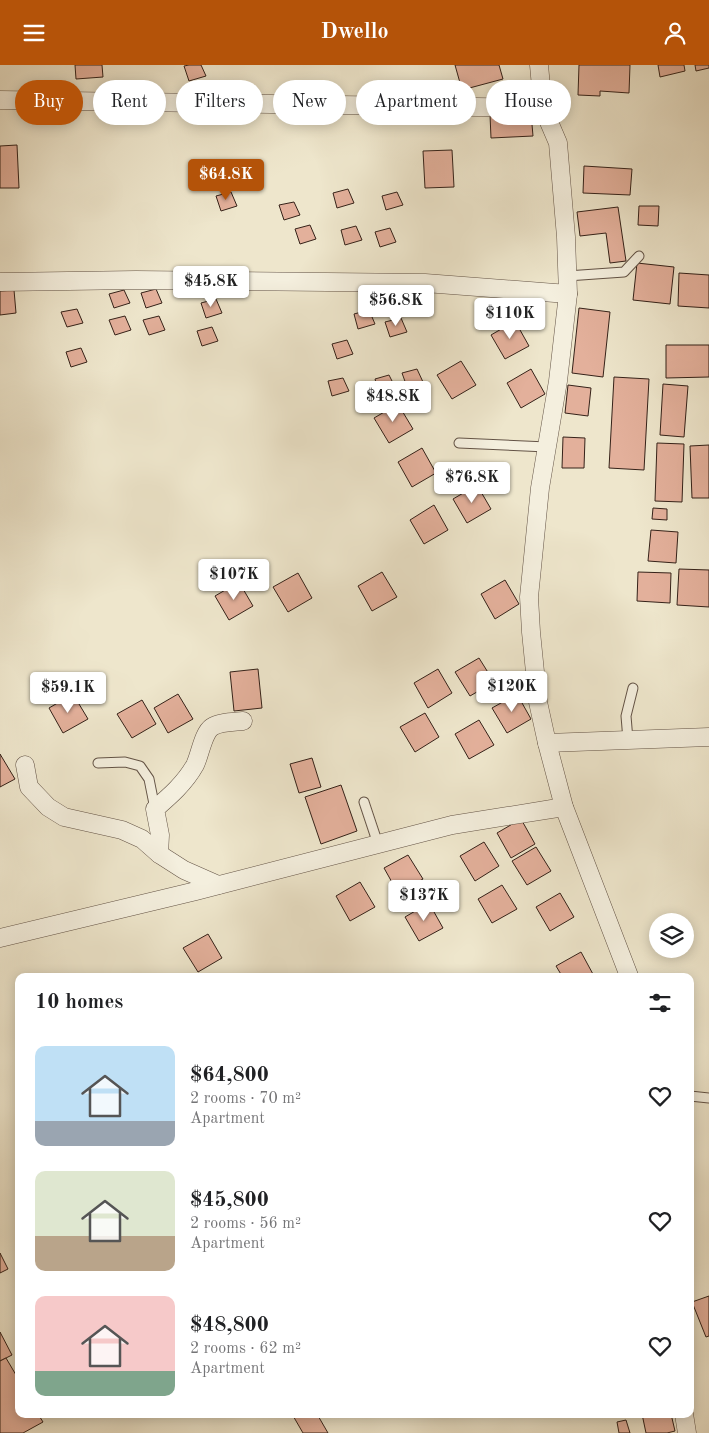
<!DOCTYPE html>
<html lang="en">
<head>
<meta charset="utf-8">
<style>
  :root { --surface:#fff; --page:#f2f2f2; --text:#202124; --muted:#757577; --accent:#b45309 }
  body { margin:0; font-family:"Old Standard TT",serif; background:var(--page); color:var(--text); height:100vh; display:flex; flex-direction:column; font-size:19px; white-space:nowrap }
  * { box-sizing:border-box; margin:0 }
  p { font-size:16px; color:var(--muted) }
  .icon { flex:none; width:28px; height:28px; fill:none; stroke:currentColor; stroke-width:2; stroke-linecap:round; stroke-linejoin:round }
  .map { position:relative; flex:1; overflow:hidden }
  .sheet { position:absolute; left:15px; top:908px; width:679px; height:445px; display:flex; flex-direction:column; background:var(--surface); border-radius:10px; box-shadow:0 2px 12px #0003 }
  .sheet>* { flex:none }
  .top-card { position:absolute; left:15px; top:15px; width:680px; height:45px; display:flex; gap:10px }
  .buttons { position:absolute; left:649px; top:848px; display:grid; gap:10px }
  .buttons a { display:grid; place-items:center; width:45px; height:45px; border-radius:50%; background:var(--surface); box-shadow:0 2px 12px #0003; font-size:25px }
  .price { position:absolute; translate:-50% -42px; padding:0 11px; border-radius:5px; background:#fff; color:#222; font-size:16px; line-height:32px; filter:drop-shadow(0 1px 2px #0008) }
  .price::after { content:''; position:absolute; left:50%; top:30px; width:15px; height:11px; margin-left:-8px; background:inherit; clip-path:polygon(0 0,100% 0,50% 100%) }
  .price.on { background:var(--accent); color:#fff }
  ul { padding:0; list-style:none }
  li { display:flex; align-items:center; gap:15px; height:125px; padding:0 20px }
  li span { display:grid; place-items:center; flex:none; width:140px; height:100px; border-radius:10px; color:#555 }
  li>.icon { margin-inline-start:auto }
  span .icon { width:60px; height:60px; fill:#fffc; stroke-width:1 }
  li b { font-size:21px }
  h2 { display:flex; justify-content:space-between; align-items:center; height:60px; padding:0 20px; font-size:21px }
  .chip { padding:0 18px; border-radius:22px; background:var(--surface); box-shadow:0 2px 12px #0003; font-size:18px; line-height:45px }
  .chip.on { background:var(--accent); color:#fff }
  header { display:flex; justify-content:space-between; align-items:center; height:65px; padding:0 20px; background:var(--accent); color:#fff; font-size:22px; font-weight:700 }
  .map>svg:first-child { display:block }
  .building { fill:#e3b09b; stroke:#352219 }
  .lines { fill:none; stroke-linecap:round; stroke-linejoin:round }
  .service-casing { stroke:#635346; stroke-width:11 }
  .minor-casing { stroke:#635346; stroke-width:19 }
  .service { stroke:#f4efde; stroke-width:9 }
  .minor { stroke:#f4efde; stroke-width:18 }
</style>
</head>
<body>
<header><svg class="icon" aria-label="menu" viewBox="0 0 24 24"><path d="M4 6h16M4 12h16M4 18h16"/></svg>Dwello<svg class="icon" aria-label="person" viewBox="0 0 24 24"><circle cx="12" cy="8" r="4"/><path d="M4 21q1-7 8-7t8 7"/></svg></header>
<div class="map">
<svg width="709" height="1368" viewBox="0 0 709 1368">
  <rect width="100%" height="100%" fill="#eee6cc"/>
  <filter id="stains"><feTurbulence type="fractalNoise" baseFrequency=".004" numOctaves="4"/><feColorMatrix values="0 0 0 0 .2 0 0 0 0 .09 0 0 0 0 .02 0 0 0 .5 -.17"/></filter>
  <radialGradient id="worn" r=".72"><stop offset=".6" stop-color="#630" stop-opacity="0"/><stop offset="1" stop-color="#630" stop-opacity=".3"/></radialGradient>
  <g class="building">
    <polygon points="75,0 102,0 103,12 76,14"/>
    <polygon points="189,0 201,0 206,11 189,16 184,1"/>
    <polygon points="455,0 499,0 503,14 462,25"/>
    <polygon points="579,0 630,0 629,28 600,26 600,31 578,30"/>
    <polygon points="658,0 684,0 685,6 660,12"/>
    <polygon points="695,0 709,0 709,3 696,6"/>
    <polygon points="531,48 533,71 491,73 490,50"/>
    <polygon points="17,80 19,123 0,123 0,81"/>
    <polygon points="452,85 454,122 425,123 423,86"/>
    <polygon points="584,101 632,104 630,130 583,128"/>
    <polygon points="348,124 354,138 337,143 333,128"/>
    <polygon points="231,127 237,141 221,146 216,131"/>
    <polygon points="397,127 403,140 386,145 382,131"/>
    <polygon points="294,137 300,150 284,155 279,140"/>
    <polygon points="639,141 659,141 658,161 638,160"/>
    <polygon points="618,142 626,196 610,198 606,168 580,171 577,147"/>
    <polygon points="310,160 316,174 300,179 295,164"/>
    <polygon points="356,161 362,175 345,180 341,165"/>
    <polygon points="390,163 396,177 380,182 375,167"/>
    <polygon points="637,198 674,202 670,239 633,235"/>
    <polygon points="679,208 709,210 709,243 678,241"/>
    <polygon points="156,224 162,238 146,243 141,228"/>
    <polygon points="14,225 16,248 0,250 0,226"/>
    <polygon points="124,225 130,238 114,243 109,229"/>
    <polygon points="216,234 222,248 206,253 201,238"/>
    <polygon points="579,243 610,247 603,312 572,308"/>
    <polygon points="77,244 83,258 67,262 61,247"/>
    <polygon points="369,245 375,259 358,264 354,249"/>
    <polygon points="125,251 131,265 115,270 109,255"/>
    <polygon points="159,251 165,265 149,270 143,255"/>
    <polygon points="401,253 407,267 390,272 385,257"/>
    <polygon points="515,256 529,281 505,294 491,270"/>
    <polygon points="212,262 218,276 202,281 197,266"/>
    <polygon points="347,275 353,289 337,294 332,279"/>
    <polygon points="666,280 709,280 709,312 666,313"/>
    <polygon points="81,283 87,297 71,302 66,287"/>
    <polygon points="461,296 476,320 452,334 437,310"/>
    <polygon points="417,304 423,317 407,322 402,308"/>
    <polygon points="531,304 545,329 521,343 507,318"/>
    <polygon points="389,310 396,324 379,329 375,314"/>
    <polygon points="614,312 649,314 644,405 609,403"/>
    <polygon points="343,313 349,326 332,331 328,316"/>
    <polygon points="663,319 688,321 684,372 660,370"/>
    <polygon points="568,320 591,323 588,351 565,348"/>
    <polygon points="398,339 413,364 389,378 374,353"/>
    <polygon points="563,372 585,373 584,403 562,403"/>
    <polygon points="657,378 684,379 682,437 655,436"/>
    <polygon points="709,380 709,433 692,433 690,381"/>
    <polygon points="422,383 436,408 412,422 398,397"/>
    <polygon points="477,420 491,444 467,458 453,434"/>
    <polygon points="434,440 448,465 424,479 410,455"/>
    <polygon points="653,443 667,444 667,455 652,454"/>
    <polygon points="651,465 678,467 676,498 648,496"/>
    <polygon points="679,504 709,505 709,542 677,540"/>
    <polygon points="382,507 397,532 372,546 358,521"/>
    <polygon points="638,507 671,508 670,538 637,536"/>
    <polygon points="298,508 312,533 288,547 273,522"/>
    <polygon points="505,515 519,539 495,554 481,529"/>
    <polygon points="239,517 253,541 229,555 215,531"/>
    <polygon points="479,593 494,617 470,631 455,607"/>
    <polygon points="258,604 262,643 234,646 230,607"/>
    <polygon points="438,604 452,628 428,643 414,618"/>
    <polygon points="73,629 88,654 63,668 49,643"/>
    <polygon points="178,629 193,654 168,668 154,643"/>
    <polygon points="517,629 531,654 507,668 492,643"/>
    <polygon points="142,635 156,659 132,673 117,649"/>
    <polygon points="425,648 439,672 415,687 400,662"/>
    <polygon points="479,655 494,680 469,694 455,669"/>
    <polygon points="0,689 15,714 0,722"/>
    <polygon points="312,693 321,722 299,728 290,699"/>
    <polygon points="341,720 357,766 321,779 305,732"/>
    <polygon points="521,754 535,779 511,793 497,768"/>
    <polygon points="484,777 499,801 475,816 460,791"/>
    <polygon points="536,782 551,806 527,820 512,796"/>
    <polygon points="408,790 423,814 398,828 384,803"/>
    <polygon points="360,817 375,842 350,856 336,831"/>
    <polygon points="502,820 517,844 492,858 478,834"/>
    <polygon points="560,828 574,852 550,866 536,842"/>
    <polygon points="429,838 443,863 419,876 405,852"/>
    <polygon points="208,869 222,893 198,907 183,883"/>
    <polygon points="581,887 594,911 562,911 556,901"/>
    <polygon points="0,1188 8,1204 0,1208"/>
    <polygon points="709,1231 709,1271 706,1272 692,1237"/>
    <polygon points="0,1267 12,1290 0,1296"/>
    <polygon points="6,1293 19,1315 19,1349 38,1349 43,1357 23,1368 0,1368 0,1296"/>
    <polygon points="292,1349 317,1349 328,1368 303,1368"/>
    <polygon points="642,1349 671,1349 675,1366 667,1368 646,1368"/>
    <polygon points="626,1355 630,1368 619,1368 617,1357"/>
  </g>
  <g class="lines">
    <g class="service-casing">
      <g id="service">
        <polyline points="567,211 624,207 639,191"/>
        <polyline points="459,378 547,382"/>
        <polyline points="628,675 626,651 633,623"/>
        <polyline points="98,698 125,697 140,701 149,714 155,744"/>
        <polyline points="364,737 378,779"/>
        <polyline points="690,1031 709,1033"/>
      </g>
    </g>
    <g class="minor-casing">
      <g id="minor">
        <polyline points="0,35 543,43"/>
        <polyline points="0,217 136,215 425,218 568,229 566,172 558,78 543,43 539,0"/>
        <polyline points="568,229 558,316 540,423 529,532 531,567 538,637 547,678 564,742 629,911"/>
        <polyline points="547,678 709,672"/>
        <polyline points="25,700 29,722 48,742 64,752 122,765 142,774 159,789 184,805 218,820"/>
        <path d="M159 789 160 770 155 744C170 731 185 718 195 700 200 690 203 668 212 662 219 657 234 657 243 656"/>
        <polyline points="0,873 196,826 452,760 564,742"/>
        <polyline points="684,1349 687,1368"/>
      </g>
    </g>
    <use href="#service" class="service"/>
    <use href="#minor" class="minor"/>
  </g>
  <rect width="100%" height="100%" filter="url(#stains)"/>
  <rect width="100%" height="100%" fill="url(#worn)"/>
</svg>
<div class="buttons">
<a><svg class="icon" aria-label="layers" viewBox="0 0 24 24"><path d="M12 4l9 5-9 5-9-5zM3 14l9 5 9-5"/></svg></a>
</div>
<b class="price on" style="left:226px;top:136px">$64.8K</b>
<b class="price" style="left:211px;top:243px">$45.8K</b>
<b class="price" style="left:396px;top:262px">$56.8K</b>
<b class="price" style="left:510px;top:275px">$110K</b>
<b class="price" style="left:393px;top:358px">$48.8K</b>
<b class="price" style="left:472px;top:439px">$76.8K</b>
<b class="price" style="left:234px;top:536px">$107K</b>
<b class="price" style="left:512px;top:648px">$120K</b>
<b class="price" style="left:68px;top:649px">$59.1K</b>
<b class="price" style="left:424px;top:857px">$137K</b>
<div class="top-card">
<a class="chip on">Buy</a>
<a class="chip">Rent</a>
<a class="chip">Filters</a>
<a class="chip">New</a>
<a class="chip">Apartment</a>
<a class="chip">House</a>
</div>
<section class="sheet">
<h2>10 homes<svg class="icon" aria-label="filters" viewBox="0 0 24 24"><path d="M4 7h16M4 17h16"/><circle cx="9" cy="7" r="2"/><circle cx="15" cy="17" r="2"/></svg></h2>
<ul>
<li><span style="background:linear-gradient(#bfe0f5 75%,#9aa5b1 0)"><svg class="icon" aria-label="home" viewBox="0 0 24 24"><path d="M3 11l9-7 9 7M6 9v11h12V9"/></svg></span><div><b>$64,800</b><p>2 rooms · 70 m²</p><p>Apartment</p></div><svg class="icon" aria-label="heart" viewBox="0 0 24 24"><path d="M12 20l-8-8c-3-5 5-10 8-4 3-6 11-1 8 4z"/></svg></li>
<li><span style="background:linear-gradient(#dfe7d0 65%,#b9a48a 0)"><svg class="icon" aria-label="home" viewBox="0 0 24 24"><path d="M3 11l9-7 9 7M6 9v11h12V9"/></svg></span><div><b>$45,800</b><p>2 rooms · 56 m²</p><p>Apartment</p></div><svg class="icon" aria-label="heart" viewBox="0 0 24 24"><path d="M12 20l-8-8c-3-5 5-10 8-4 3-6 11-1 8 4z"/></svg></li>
<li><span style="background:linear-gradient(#f6c9c9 75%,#7fa58c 0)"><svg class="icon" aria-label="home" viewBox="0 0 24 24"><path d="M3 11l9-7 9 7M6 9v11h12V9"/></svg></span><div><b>$48,800</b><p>2 rooms · 62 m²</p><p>Apartment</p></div><svg class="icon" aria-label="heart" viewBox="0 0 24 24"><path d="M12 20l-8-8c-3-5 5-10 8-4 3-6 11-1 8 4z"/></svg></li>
</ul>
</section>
</div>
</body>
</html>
